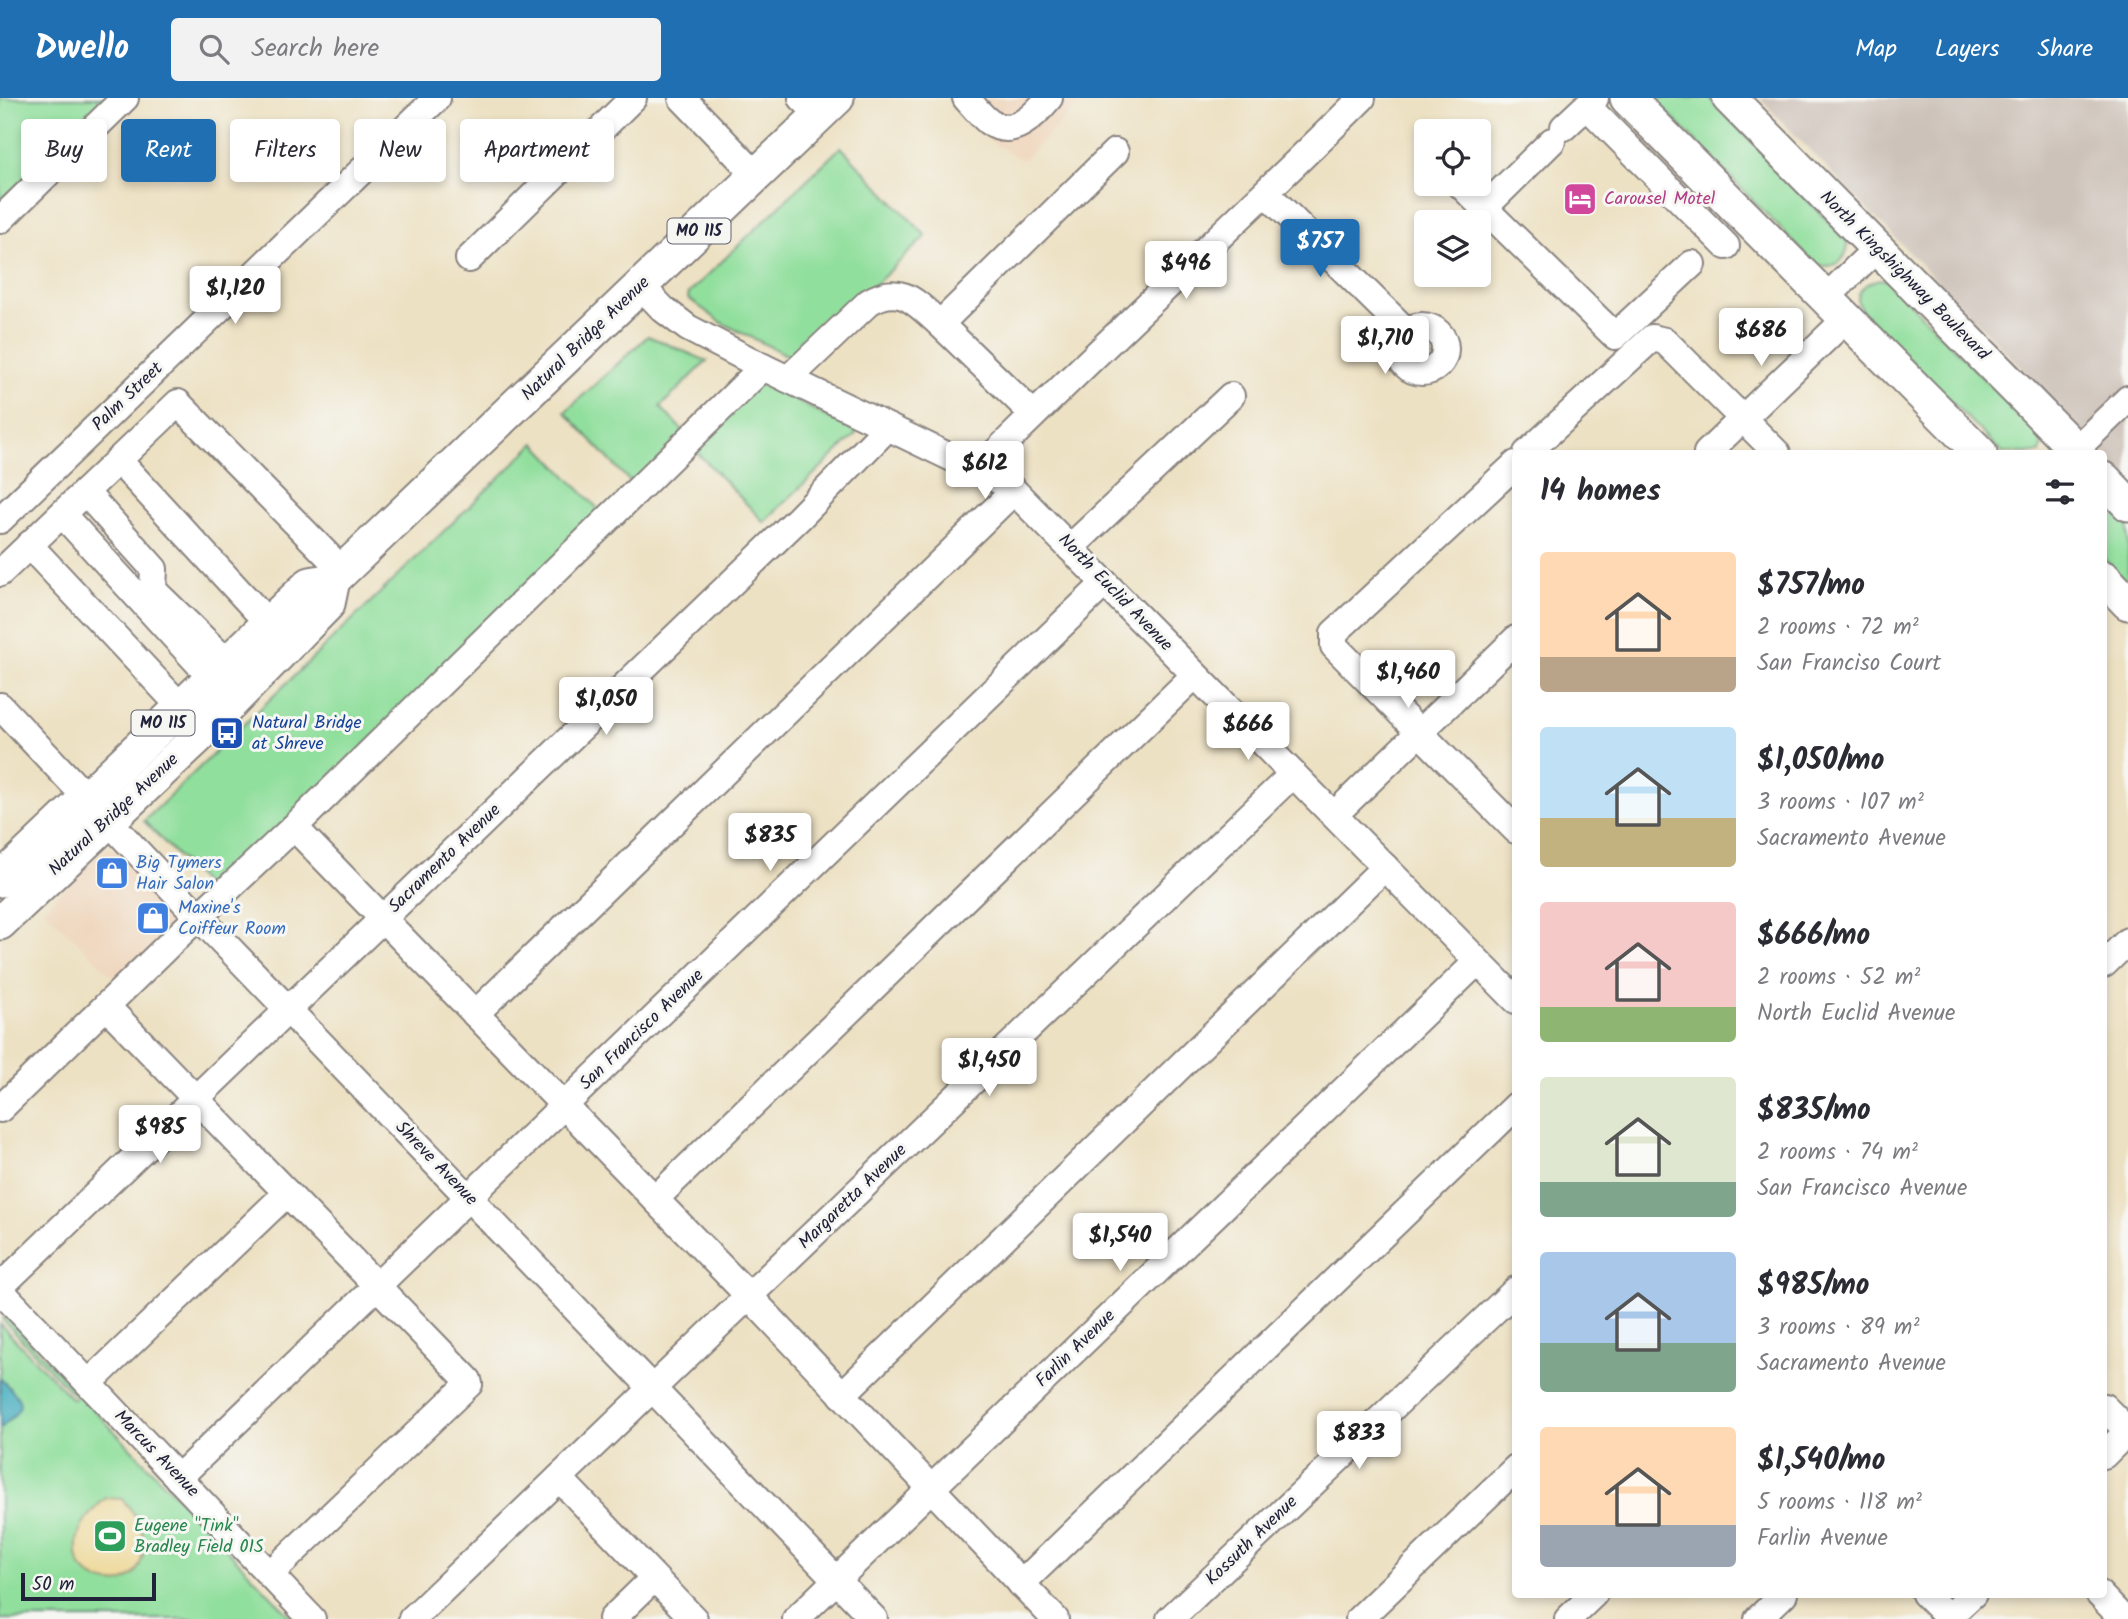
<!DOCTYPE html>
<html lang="en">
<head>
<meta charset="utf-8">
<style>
  :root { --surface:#fff; --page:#f2f2f3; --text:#2b2b33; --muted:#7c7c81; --accent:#1f6fb2 }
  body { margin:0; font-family:Kalam,sans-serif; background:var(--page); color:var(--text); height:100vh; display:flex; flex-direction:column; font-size:26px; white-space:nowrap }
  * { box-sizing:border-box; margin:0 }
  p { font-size:23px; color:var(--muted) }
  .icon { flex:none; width:38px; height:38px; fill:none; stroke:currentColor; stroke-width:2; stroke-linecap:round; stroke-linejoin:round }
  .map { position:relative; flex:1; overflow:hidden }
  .sheet { position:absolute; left:1512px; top:352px; width:595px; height:1148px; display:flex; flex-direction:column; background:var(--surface); border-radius:7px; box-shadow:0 4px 10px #0003 }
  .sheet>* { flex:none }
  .hud { position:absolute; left:21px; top:21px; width:665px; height:63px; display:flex; gap:14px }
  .fabs { position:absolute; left:1414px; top:21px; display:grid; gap:14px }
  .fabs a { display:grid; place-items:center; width:77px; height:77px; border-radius:7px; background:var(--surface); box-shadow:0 4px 10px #0003; font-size:35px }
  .scale { position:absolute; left:21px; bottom:18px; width:135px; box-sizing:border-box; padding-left:7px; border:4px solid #22223b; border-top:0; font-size:19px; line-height:24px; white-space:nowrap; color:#22223b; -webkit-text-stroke:5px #f6f6f2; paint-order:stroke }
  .price { position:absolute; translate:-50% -60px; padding:0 16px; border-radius:7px; background:#fff; color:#222; font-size:23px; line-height:46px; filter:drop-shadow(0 2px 4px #0008) }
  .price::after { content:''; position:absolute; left:50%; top:42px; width:21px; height:16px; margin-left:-10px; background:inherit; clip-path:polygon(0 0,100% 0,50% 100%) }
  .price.on { background:var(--accent); color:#fff }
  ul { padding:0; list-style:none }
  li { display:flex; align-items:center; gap:21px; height:175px; padding:0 28px }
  li span { display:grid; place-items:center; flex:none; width:196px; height:140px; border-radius:7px; color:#555 }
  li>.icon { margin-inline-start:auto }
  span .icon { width:84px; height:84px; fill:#fffc; stroke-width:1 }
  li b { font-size:30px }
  h2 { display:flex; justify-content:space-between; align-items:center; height:84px; padding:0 28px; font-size:30px }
  .pill { padding:0 24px; border-radius:7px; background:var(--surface); box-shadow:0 4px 10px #0003; font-size:24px; line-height:63px }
  .pill.on { background:var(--accent); color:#fff }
  header { display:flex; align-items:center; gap:42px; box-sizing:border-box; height:98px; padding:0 35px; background:var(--accent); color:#fff }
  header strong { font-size:33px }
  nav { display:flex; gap:38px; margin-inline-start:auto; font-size:24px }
  .search { width:490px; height:63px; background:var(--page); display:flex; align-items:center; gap:18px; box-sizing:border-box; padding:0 24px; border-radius:7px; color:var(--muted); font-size:26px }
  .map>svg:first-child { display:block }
  .built { fill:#efd6bc }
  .industrial { fill:#cdc2b9 }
  .green { fill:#91df9d; stroke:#5a806c; stroke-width:2 }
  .sand { fill:#eeda9e; stroke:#887e6c; stroke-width:2 }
  .water { fill:#3fabbe; stroke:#30667c; stroke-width:2 }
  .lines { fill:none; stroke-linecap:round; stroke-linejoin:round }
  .minor-casing { stroke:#88827f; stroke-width:30 }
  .major-casing { stroke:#88827f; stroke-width:37 }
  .minor { stroke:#fff; stroke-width:26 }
  .major { stroke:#fff; stroke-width:33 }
  .labels { text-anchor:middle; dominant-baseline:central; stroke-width:6; stroke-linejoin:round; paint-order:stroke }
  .shield { fill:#f6f6f2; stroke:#626272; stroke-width:2 }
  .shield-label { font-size:16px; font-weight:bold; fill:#22223b }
  .hotel-label { font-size:18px; fill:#b23c85; stroke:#f6f6f2; text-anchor:start }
  .street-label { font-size:18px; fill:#22223b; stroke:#f6f6f2 }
  .transit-label { font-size:18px; fill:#164399; stroke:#f6f6f2; text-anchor:start }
  .shop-label { font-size:18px; fill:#366cbe; stroke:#f6f6f2; text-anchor:start }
  .leisure-label { font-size:18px; fill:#27864d; stroke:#f6f6f2; text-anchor:start }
</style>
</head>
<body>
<header>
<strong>Dwello</strong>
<div class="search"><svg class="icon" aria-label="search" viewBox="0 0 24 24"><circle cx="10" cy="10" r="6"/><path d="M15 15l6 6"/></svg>Search here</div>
<nav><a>Map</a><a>Layers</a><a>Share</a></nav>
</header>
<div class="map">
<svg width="2128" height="1521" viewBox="0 0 2128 1521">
  <rect width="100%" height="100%" fill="#f6f6f2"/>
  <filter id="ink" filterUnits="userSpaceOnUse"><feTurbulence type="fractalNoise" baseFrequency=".0143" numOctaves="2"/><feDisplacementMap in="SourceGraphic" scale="14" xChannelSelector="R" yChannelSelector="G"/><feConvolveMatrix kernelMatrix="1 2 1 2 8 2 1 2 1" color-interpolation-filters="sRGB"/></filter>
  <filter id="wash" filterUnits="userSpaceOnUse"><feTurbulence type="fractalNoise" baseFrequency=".00686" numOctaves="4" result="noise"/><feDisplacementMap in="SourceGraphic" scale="28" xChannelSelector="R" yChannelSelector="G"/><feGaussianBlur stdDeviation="1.57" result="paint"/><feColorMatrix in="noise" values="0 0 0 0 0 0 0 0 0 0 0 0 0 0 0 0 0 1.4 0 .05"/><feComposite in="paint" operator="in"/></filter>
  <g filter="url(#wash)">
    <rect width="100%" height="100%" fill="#ede1c3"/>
    <g class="built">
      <polygon points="949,0 1086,0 1023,62 991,44"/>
      <polygon points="109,750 115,753 191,831 128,893 43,811 103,753"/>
    </g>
    <polygon class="industrial" points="1759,0 2128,0 2128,382 2104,355"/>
    <g class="green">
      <polygon points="0,0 109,0 0,106"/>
      <path d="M1653 0H1710L1847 143C1849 163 1833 172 1815 166Z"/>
      <polygon points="841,49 926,138 797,262 722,225 688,200 689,195"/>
      <path d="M1880 181 1888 183 2036 334 2042 346 2040 355H2002L1864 216C1851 199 1861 185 1880 181Z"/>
      <polygon points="648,238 707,263 660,309 686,336 633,387 565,314"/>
      <polygon points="758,283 855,333 856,336 764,424 692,349"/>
      <polygon points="535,345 604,417 213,795 144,723"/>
      <polygon points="2104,402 2128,427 2128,486 2104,461"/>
      <polygon points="5,1218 293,1521 0,1521 0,1226 73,1302 76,1299 2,1221"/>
    </g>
    <path class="sand" d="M106 1400 122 1401C129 1409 137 1418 140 1428 148 1450 143 1481 116 1485 108 1486 102 1484 95 1480 71 1470 73 1438 87 1420 92 1413 99 1406 106 1400Z"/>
    <path class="water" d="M0 1280C25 1306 28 1305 0 1331Z"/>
  </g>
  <g filter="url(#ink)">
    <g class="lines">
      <g class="minor-casing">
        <g id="minor">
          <polyline points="682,0 757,78"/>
          <polyline points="802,0 820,17"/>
          <path d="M966 0C973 8 981 18 989 24 1013 41 1035 17 1049 0"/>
          <polyline points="1587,8 1726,148"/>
          <polyline points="1564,29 1595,0"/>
          <polyline points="1552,43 1484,110 1615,238 1692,166"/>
          <polyline points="1460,86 1484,110"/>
          <polyline points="1266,95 1407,234"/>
          <polyline points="0,122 125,0"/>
          <polyline points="469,161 633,0"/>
          <polyline points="641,188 663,211 688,230 763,269 1002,384 1014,393 1516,902"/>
          <polyline points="1827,199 1877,150"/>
          <polyline points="940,226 1033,316"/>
          <circle cx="1422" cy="251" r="23"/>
          <path d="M788 281 869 204C901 184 917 206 940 226L1115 54"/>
          <polyline points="1527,355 1652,240 1665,243 1777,355"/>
          <polyline points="1707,355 1847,220"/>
          <polyline points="2072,355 2128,301"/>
          <polyline points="118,362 269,526"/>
          <polyline points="1516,366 1334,535 1334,548 1516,732"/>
          <path d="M977 373C1103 247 1235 126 1362 0"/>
          <polyline points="85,394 154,471 153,492 227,564"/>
          <polyline points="62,416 211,579"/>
          <polyline points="0,422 437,0"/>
          <polyline points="29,447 180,608"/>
          <polyline points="1070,450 1231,298"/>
          <polyline points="0,475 178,305 343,473"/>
          <polyline points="0,608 198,818 874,1521"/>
          <polyline points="1334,717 1516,541"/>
          <polyline points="294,729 749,1198 1055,1521"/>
          <polyline points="2104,866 2128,843"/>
          <polyline points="106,908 468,1282 469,1286 270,1476"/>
          <polyline points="475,916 1014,393"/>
          <polyline points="0,1011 182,834 294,729 763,269"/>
          <polyline points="655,1101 1195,577"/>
          <polyline points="0,1189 799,420 887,330"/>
          <polyline points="0,1192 312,1521"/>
          <polyline points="89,1285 287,1095"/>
          <polyline points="842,1297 1385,769"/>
          <polyline points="2104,1309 2128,1333"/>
          <polyline points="2104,1357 2128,1333"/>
          <polyline points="178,1380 1105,485"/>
          <polyline points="559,1380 694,1521"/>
          <polyline points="1021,1486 1516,1008"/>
          <polyline points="1925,1496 1950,1521"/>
          <polyline points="2099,1496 2123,1521"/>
          <polyline points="412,1521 1293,676"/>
          <polyline points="612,1521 654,1480"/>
          <polyline points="796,1521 1477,864"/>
          <polyline points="1170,1521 1516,1192"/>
          <polyline points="1359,1521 1516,1370"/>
          <polyline points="1568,1521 1594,1496"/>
          <polyline points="1758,1521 1784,1496"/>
          <polyline points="1946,1521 1973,1496"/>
        </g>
      </g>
      <g class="major-casing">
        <g id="major">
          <polyline points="1627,0 1980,355"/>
          <polyline points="1729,0 2079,355"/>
          <polyline points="2104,381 2128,406"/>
          <polyline points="2104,480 2128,505"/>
          <polyline points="0,782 310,486 333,482 837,0"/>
          <polyline points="0,825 197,640 328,506 333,482"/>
        </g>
      </g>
      <use href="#minor" class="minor"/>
      <use href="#major" class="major"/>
    </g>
  </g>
  <defs>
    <g id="hotel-square" transform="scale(1.75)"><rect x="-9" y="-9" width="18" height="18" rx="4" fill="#d1479c" stroke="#f6f6f2"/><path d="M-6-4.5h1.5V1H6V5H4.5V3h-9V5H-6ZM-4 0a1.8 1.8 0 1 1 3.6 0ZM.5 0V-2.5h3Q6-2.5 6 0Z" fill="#fff"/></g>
    <g id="bus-square" transform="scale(1.75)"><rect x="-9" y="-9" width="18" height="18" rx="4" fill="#1a4fb4" stroke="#f6f6f2"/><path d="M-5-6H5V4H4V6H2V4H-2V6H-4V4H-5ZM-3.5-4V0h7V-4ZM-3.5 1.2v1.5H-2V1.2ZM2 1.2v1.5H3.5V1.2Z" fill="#fff"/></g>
    <g id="shop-square" transform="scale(1.75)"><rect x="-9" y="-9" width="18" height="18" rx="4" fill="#3f7fe0" stroke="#f6f6f2"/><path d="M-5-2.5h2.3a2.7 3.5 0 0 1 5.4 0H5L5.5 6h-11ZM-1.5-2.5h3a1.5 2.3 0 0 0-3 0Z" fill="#fff"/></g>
    <g id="stadium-square" transform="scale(1.75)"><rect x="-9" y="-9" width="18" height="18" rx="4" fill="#2e9e5b" stroke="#f6f6f2"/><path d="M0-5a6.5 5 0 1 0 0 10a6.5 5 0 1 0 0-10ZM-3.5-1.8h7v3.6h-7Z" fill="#fff"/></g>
  </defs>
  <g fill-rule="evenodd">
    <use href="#hotel-square" x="1580" y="101"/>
    <use href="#bus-square" x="227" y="635"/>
    <use href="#shop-square" x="112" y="775"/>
    <use href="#shop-square" x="153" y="820"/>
    <use href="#stadium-square" x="110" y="1438"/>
  </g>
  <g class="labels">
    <g class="shield">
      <rect x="667.5" y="120.5" width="63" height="25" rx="5"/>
      <rect x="131.5" y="612.5" width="63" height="25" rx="5"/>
    </g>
    <g class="shield-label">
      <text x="699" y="133">MO 115</text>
      <text x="163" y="625">MO 115</text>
    </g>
    <g class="hotel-label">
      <text x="1604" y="101">Carousel Motel</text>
    </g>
    <g class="street-label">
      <text transform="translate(1904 178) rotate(45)">North Kingshighway Boulevard</text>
      <text transform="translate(586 241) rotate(-44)">Natural Bridge Avenue</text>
      <text transform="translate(128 299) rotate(-44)">Palm Street</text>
      <text transform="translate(1115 495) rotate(46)">North Euclid Avenue</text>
      <text transform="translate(114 717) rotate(-43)">Natural Bridge Avenue</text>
      <text transform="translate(445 761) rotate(-44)">Sacramento Avenue</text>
      <text transform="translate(642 932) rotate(-44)">San Francisco Avenue</text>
      <text transform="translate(436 1066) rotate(46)">Shreve Avenue</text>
      <text transform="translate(853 1099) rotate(-44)">Margaretta Avenue</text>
      <text transform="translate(1076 1251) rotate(-44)">Farlin Avenue</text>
      <text transform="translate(156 1356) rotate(46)">Marcus Avenue</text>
      <text transform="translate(1252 1443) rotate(-44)">Kossuth Avenue</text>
    </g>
    <g class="transit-label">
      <text x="252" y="625">Natural Bridge<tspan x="252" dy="21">at Shreve</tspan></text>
    </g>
    <g class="shop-label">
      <text x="136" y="765">Big Tymers<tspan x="136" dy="21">Hair Salon</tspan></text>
      <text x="178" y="810">Maxine's<tspan x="178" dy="21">Coiffeur Room</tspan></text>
    </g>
    <g class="leisure-label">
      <text x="134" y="1428">Eugene "Tink"<tspan x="134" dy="21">Bradley Field 01S</tspan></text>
    </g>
  </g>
</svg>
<div class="fabs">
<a><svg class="icon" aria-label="locate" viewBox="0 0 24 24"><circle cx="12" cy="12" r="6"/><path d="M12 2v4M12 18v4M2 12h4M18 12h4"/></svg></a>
<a><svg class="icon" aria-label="layers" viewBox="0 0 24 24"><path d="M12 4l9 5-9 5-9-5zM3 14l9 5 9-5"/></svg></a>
</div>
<div class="scale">50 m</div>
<b class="price on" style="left:1320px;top:181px">$757</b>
<b class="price" style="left:1186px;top:203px">$496</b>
<b class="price" style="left:235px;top:228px">$1,120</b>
<b class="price" style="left:1761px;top:270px">$686</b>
<b class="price" style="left:1385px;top:278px">$1,710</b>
<b class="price" style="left:985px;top:403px">$612</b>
<b class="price" style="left:1408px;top:612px">$1,460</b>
<b class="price" style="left:606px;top:639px">$1,050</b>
<b class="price" style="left:1248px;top:664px">$666</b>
<b class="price" style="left:770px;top:775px">$835</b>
<b class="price" style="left:989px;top:1000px">$1,450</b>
<b class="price" style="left:160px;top:1067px">$985</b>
<b class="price" style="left:1120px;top:1175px">$1,540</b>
<b class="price" style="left:1359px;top:1373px">$833</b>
<div class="hud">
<a class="pill">Buy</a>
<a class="pill on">Rent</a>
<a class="pill">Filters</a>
<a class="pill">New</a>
<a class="pill">Apartment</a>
</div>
<section class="sheet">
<h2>14 homes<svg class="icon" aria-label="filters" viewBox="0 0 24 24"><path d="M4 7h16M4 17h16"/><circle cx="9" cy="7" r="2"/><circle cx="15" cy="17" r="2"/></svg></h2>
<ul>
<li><span style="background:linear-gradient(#ffd9b3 75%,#b9a48a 0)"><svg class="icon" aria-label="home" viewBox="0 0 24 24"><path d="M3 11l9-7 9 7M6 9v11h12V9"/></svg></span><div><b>$757/mo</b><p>2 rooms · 72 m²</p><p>San Franciso Court</p></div></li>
<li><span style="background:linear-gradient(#bfe0f5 65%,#c2b280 0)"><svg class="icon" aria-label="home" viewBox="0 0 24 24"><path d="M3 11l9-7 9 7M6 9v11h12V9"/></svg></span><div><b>$1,050/mo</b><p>3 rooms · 107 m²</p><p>Sacramento Avenue</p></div></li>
<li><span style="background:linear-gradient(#f6c9c9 75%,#8fb573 0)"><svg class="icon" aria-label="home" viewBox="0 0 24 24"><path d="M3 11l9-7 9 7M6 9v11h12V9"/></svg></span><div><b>$666/mo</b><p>2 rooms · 52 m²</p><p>North Euclid Avenue</p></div></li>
<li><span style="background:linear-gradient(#dfe7d0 75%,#7fa58c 0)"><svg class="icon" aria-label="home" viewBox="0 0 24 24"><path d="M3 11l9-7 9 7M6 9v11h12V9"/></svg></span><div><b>$835/mo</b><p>2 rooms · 74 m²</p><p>San Francisco Avenue</p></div></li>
<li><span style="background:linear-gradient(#a9c7e8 65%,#7fa58c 0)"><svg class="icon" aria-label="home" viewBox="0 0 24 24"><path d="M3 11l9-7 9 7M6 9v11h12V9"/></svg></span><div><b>$985/mo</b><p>3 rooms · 89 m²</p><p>Sacramento Avenue</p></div></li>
<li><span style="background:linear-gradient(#ffd9b3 70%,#9aa5b1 0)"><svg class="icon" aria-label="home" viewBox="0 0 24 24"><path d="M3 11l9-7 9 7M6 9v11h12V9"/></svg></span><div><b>$1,540/mo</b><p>5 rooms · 118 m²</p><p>Farlin Avenue</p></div></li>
</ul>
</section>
</div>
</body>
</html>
